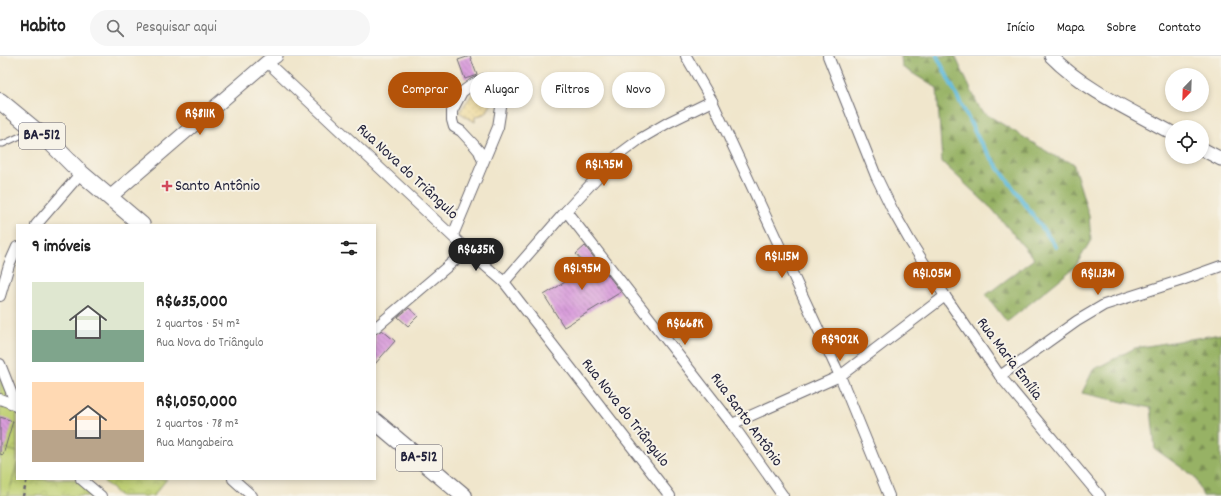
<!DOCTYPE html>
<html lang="pt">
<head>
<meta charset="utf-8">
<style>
  :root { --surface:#fff; --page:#f6f6f6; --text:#222; --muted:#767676; --line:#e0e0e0; --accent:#b45309 }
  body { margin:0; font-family:Dekko,sans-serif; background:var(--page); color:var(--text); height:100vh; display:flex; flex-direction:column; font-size:15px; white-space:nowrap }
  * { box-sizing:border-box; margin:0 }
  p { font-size:13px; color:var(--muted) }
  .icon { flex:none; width:22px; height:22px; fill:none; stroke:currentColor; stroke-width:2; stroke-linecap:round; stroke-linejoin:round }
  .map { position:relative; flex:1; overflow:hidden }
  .drawer { position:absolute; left:16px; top:168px; width:360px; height:256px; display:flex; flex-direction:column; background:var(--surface); border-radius:0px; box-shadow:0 2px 6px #0003 }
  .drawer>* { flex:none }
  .hud { position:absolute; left:388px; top:16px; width:380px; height:36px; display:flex; gap:8px }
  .needle { width:26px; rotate:203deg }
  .fabs { position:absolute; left:1165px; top:12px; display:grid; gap:8px }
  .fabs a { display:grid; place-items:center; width:44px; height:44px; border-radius:50%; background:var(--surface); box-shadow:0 2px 6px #0003; font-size:20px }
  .price { position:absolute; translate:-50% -34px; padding:0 9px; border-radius:14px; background:var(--accent); color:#fff; font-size:13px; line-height:26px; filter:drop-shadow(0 1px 2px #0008) }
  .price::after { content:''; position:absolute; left:50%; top:24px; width:12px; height:9px; margin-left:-6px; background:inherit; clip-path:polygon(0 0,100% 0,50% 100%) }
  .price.current { background:#222; color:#fff }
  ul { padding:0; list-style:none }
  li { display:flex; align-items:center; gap:12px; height:100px; padding:0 16px }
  li span { display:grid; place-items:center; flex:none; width:112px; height:80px; border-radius:0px; color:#555 }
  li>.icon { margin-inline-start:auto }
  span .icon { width:48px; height:48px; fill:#fffc; stroke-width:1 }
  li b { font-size:17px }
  h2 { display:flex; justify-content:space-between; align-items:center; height:48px; padding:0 16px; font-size:17px }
  .pill { padding:0 14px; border-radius:18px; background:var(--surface); box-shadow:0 2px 6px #0003; font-size:14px; line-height:36px }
  .pill.current { background:var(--accent); color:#fff }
  header { display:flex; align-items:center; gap:24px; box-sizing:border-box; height:56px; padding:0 20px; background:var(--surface); border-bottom:1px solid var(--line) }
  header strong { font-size:19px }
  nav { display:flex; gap:22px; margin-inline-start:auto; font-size:14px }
  .search { width:280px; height:36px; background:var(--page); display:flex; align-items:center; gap:10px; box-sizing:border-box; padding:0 14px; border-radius:22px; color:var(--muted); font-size:15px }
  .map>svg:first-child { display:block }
  .forest { fill:url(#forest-firs); stroke:#5c6a50 }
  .sand { fill:url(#sand-dots); stroke:#887e6c }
  .park { fill:url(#park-crowns); stroke:#707957 }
  .garden { fill:#bfd073; stroke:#707957 }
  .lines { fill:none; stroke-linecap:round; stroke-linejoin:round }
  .stream { stroke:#5dbadb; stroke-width:4 }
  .building { fill:url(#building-back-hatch) }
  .service-casing { stroke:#6a676e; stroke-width:7 }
  .minor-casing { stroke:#6a676e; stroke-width:12 }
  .tertiary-casing { stroke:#6a676e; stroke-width:15 }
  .primary-casing { stroke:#6a676e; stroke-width:18 }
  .path { stroke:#6a676e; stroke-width:2.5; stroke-dasharray:3 3; stroke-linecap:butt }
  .service { stroke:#fff; stroke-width:5 }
  .minor { stroke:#fff; stroke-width:10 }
  .tertiary { stroke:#fff; stroke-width:13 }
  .primary { stroke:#fff; stroke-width:16 }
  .poi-dot { fill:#d1495b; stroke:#f7f3e8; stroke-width:1.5 }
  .labels { text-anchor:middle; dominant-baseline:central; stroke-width:4; stroke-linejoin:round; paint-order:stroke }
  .shield { fill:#f7f3e8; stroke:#62616f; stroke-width:1 }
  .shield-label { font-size:15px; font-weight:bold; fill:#22223b }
  .street-label { font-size:16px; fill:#22223b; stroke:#f7f3e8 }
  .poi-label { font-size:16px; fill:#22223b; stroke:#f7f3e8; text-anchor:start }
</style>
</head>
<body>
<header>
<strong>Habito</strong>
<div class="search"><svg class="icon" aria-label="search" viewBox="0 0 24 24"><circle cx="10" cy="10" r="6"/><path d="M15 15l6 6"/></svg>Pesquisar aqui</div>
<nav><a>Início</a><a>Mapa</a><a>Sobre</a><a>Contato</a></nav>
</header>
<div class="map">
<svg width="1221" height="440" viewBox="0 0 1221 440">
  <defs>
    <pattern id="forest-firs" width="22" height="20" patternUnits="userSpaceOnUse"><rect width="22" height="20" fill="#97b265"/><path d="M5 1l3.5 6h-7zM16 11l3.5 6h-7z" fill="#7b9054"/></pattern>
    <pattern id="sand-dots" width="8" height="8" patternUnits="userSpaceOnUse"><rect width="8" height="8" fill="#eeda9e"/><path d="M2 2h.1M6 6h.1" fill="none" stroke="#ccbb89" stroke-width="1.8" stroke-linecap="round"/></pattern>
    <pattern id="park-crowns" width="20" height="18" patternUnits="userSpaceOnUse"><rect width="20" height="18" fill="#bfd073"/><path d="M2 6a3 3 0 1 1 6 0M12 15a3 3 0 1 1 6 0" fill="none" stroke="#a4b264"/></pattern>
    <pattern id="building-back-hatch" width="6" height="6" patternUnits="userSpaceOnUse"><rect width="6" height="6" fill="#d99ddb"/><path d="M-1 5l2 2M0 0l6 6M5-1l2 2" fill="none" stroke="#b080b3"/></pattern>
  </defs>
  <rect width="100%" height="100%" fill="#f7f3e8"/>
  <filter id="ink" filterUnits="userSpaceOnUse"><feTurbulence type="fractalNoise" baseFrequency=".025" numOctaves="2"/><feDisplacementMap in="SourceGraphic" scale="8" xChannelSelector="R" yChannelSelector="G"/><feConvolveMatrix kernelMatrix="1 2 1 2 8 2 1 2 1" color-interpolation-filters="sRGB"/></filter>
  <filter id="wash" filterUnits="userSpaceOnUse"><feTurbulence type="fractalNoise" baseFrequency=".012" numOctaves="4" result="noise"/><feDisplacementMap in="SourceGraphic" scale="16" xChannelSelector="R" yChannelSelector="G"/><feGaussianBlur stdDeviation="0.9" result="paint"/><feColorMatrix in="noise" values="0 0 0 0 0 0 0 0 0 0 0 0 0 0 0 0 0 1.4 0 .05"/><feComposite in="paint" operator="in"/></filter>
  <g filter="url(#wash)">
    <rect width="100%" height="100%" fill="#f0e6cc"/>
    <g class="forest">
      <polygon points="901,0 955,0 981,55 1056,101 1073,107 1089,160 1091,184 1075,211 1007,266 986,239 1034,203 993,154 942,106 937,32 902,11"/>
      <polygon points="1221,278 1221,440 1203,440 1195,421 1155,393 1151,352 1082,337 1093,314 1135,292"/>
    </g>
    <path class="sand" d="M488 26C490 31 491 35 497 35L498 37 486 57 475 61V66L459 56 481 27Z"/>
    <g class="park">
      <polygon points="0,321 17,355 17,423 76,423 96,440 0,440"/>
      <polygon points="101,423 167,423 153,440 120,440"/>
    </g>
    <polygon class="garden" points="0,391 17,396 17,408 8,440 0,440"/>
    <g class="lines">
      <polyline class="stream" points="937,0 980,86 1056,191"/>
    </g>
    <g id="blocks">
      <g class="building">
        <polygon points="470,0 477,19 465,23 458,4"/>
        <polygon points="585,190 621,236 564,271 544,239 588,212 576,198"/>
        <polygon points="409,252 418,260 408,270 398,261"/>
        <polygon points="382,274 395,285 375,308 375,278"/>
        <polygon points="0,361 13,365 3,399 0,398"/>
      </g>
    </g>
  </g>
  <g filter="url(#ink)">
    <use href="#blocks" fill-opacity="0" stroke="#6a676e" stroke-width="1"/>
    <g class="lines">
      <g class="service-casing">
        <polyline id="service" points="0,88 3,88 31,75"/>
      </g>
      <g class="minor-casing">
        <g id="minor">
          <polyline points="686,0 712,45 840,320 889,440"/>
          <polyline points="828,0 876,120 893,155 910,185 945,240 1000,320 1100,440"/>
          <polyline points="267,6 467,194 504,226 670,440"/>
          <polyline points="566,155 732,368 783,440"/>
          <polyline points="36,169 81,117"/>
          <polyline points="453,179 498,71 502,45 501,36 498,28 493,23 484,23 473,28 462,36 452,55 452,64 454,71 461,75 474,89 479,95 483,105"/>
          <polyline points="504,226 566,155 617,100 640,83 669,66 712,45"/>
          <polyline points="0,240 9,209 17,191"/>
          <polyline points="375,272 467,194"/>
          <polyline points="0,308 17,351"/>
          <polyline points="1000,320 1077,265 1104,249 1179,225 1221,210"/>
          <polyline points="0,343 16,349"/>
          <polyline points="732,368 840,320 945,240"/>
          <polyline points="81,423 101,440"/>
          <polyline points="233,423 252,440"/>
        </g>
      </g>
      <g class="tertiary-casing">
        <g id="tertiary">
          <path d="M1051 0C1083 33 1132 55 1172 77"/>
          <polyline points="1202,93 1221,103"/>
          <polyline points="110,141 267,6 276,0"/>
        </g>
      </g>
      <g class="primary-casing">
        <g id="primary">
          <polyline points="0,45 52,88 81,117 142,169"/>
          <polyline points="375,365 464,440"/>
        </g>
      </g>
      <polyline class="path" points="23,440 27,423"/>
      <use href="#service" class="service"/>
      <use href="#minor" class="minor"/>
      <use href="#tertiary" class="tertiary"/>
      <use href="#primary" class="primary"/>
    </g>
  </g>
  <path class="poi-dot" d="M165 124h4v4h4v4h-4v4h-4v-4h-4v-4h4z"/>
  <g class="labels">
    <g class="shield">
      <rect x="19" y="67" width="46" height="26" rx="3"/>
      <rect x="396" y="389" width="46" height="26" rx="3"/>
    </g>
    <g class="shield-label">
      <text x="42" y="80">BA-512</text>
      <text x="419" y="402">BA-512</text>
    </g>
    <g class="street-label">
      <text transform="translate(407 116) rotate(43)">Rua Nova do Triângulo</text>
      <text transform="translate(1009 303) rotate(53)">Rua Maria Emília</text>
      <text transform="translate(625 357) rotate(52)">Rua Nova do Triângulo</text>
      <text transform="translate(746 364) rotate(54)">Rua Santo Antônio</text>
    </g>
    <g class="poi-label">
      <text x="175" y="130">Santo Antônio</text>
    </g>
  </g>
</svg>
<div class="fabs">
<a><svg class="needle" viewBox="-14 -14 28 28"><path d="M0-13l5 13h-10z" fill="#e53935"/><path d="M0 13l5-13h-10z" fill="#767676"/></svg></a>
<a><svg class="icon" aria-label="locate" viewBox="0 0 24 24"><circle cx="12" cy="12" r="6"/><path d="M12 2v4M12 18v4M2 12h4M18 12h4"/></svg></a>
</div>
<b class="price" style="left:200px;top:80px">R$811K</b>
<b class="price" style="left:604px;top:131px">R$1.95M</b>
<b class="price current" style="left:476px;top:216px">R$635K</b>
<b class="price" style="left:782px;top:223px">R$1.15M</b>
<b class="price" style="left:582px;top:235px">R$1.95M</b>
<b class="price" style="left:932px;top:240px">R$1.05M</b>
<b class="price" style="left:1098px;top:240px">R$1.13M</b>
<b class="price" style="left:685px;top:290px">R$668K</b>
<b class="price" style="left:840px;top:306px">R$902K</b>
<div class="hud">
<a class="pill current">Comprar</a>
<a class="pill">Alugar</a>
<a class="pill">Filtros</a>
<a class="pill">Novo</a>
</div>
<section class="drawer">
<h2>9 imóveis<svg class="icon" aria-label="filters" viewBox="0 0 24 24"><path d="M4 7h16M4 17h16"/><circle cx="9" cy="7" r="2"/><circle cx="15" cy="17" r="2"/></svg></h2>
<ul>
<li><span style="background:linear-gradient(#dfe7d0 60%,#7fa58c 0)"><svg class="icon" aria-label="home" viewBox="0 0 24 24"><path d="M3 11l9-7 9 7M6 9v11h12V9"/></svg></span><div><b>R$635,000</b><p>2 quartos · 54 m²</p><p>Rua Nova do Triângulo</p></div></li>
<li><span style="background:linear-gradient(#ffd9b3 60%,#b9a48a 0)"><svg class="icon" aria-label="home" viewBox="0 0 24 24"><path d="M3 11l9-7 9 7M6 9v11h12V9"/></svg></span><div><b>R$1,050,000</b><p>2 quartos · 78 m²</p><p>Rua Mangabeira</p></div></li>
</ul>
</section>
</div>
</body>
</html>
